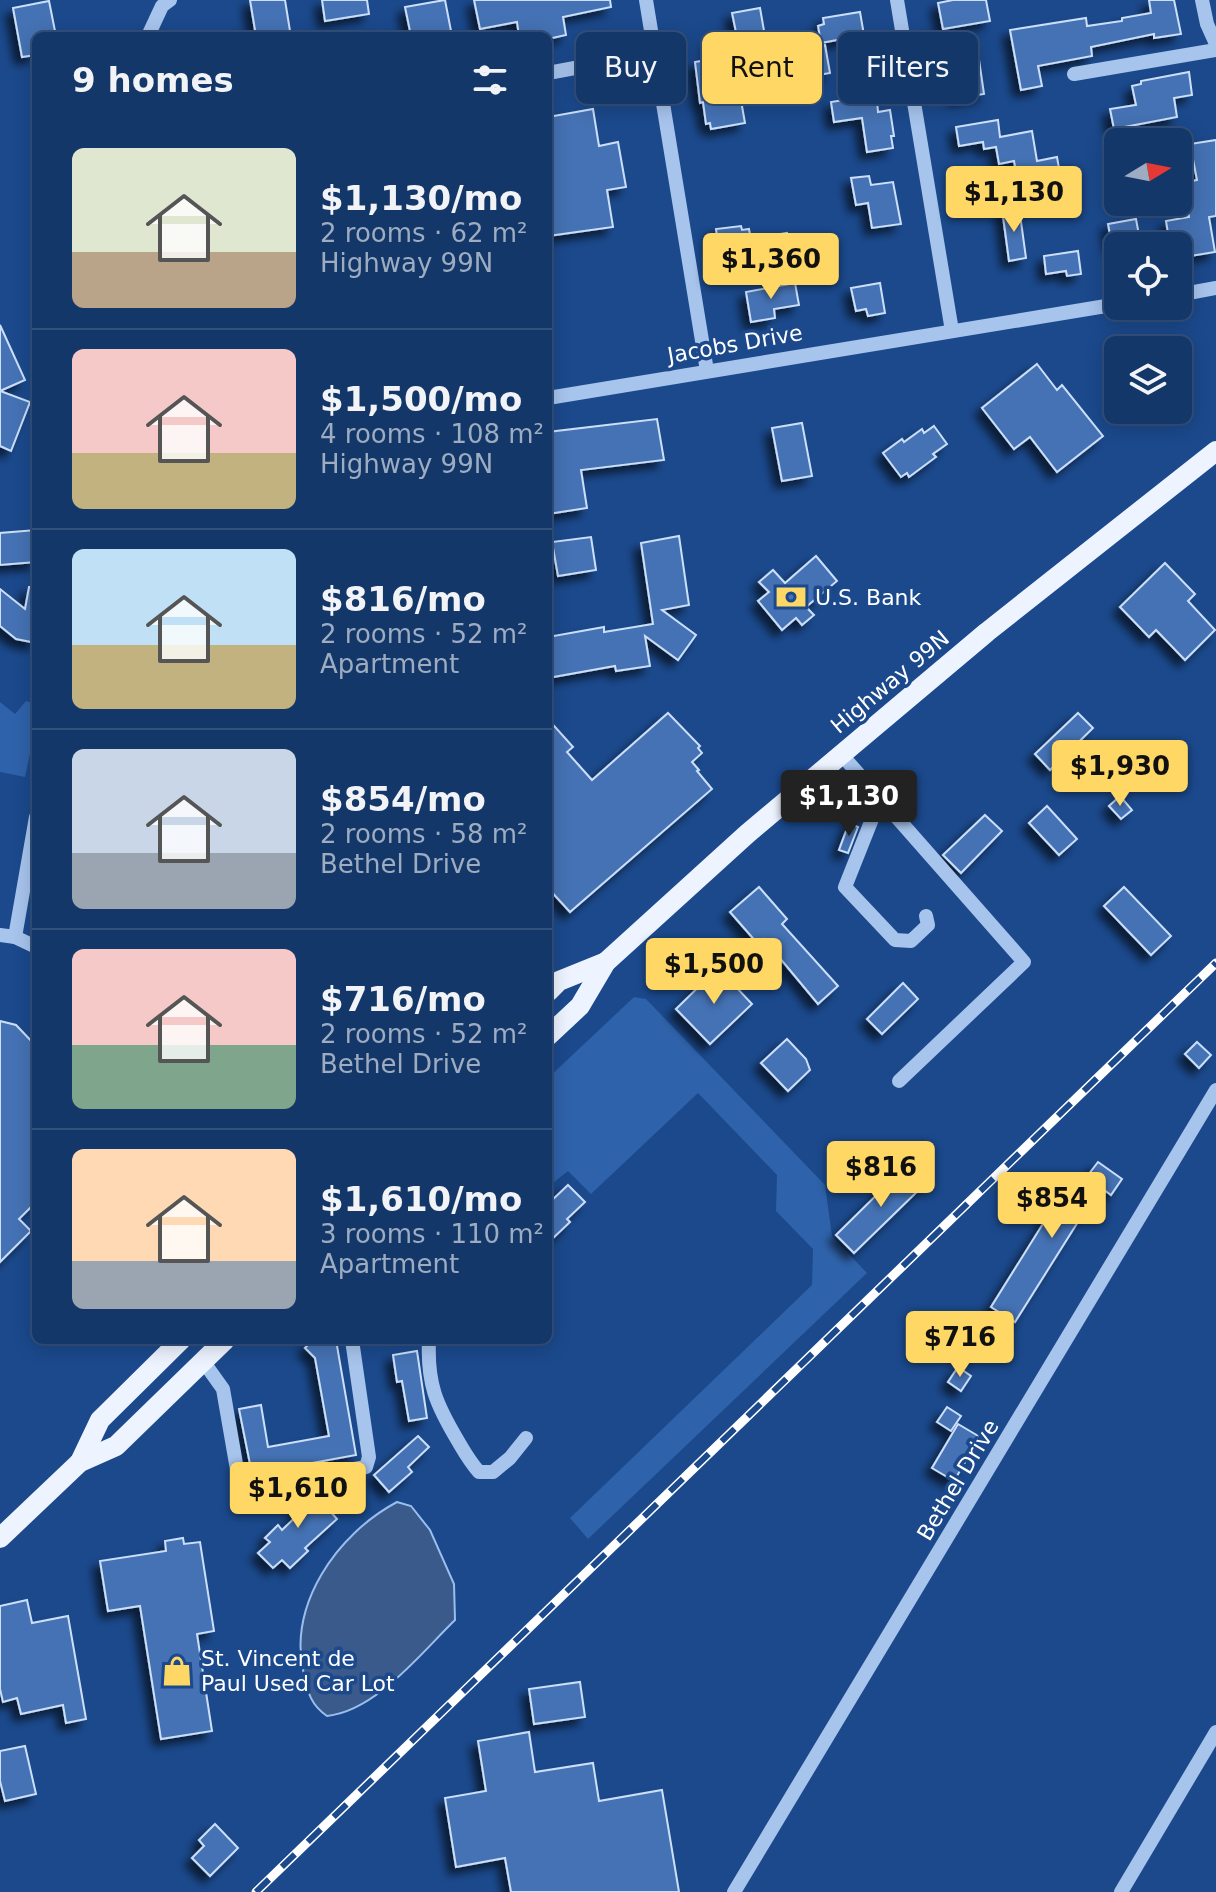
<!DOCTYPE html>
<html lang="en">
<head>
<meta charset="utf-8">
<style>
  :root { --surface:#143769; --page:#1d3f6f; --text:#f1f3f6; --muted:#9dacc0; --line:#33517d; --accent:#fed764 }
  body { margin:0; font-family:"DejaVu Sans",sans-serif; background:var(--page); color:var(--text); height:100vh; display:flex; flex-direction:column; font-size:30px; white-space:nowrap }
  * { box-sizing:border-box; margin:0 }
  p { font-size:26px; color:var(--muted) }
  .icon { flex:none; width:44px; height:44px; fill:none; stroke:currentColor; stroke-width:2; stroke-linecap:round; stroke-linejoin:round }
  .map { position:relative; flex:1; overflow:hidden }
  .details { position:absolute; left:32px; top:32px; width:520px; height:1312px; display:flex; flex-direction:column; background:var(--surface); border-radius:12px; box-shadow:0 4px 20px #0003,0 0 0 2px var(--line) }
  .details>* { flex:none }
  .top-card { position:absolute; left:576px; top:32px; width:520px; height:72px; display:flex; gap:16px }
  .needle { width:52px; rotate:80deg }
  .controls { position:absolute; left:1104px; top:128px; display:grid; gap:16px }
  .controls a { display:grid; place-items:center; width:88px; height:88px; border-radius:12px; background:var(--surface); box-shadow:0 4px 20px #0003,0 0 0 2px var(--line); font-size:40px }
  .price { position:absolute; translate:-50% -68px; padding:0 18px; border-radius:8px; background:var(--accent); color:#111; font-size:26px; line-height:52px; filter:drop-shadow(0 2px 4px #0008) }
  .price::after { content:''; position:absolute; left:50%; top:48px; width:24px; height:18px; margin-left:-12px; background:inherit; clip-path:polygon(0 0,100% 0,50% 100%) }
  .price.current { background:#222; color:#fff }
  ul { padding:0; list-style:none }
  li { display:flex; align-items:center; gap:24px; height:200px; padding:0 40px }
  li+li { border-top:2px solid var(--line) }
  li span { display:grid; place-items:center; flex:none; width:224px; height:160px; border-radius:12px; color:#555 }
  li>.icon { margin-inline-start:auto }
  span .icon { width:96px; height:96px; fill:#fffc; stroke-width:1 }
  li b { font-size:34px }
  h2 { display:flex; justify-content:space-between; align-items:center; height:96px; padding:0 40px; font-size:34px }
  .tag { padding:0 28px; border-radius:12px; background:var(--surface); box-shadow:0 4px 20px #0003,0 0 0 2px var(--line); font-size:28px; line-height:72px }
  .tag.current { background:var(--accent); color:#111 }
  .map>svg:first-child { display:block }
  .green { fill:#2e62aa }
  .water { fill:#395a8b; stroke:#9abfef; stroke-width:2 }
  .building { fill:#4472b4; stroke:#ccdff9; stroke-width:2; filter:url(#shadow) }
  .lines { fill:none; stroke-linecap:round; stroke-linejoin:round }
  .minor { stroke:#a7c4ed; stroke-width:14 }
  .major { stroke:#edf3ff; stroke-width:20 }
  .rail-casing { stroke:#fff; stroke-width:9 }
  .rail { stroke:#1b498c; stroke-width:6; stroke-dasharray:18; stroke-linecap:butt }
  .labels { text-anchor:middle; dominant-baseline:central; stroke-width:7; stroke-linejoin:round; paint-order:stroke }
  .street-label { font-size:22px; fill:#fff; stroke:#1b498c }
  .poi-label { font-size:22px; fill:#fff; stroke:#1b498c; text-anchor:start }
</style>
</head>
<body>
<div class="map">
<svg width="1216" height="1892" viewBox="0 0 1216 1892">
  <defs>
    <filter id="shadow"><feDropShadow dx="-7" dy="7" stdDeviation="4" flood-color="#0009"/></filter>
  </defs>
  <rect width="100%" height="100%" fill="#1b498c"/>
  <g class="green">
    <polygon points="26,701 36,704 36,725 25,777 0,772 0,702 15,714"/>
    <polygon points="634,997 646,999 825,1185 832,1236 867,1273 588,1539 570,1518 812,1285 813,1249 776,1211 777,1175 698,1093 591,1194 568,1171 548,1187 548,1078"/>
  </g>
  <path class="water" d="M397 1502 411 1506 430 1530 454 1584 455 1620C421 1653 376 1711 327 1716 311 1705 308 1693 304 1675 287 1605 337 1534 397 1502Z"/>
  <g class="building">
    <polygon points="250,0 285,0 290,31 256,36"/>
    <polygon points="322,0 367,0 369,14 325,21"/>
    <polygon points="445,0 452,36 411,36 405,7"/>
    <polygon points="474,0 610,0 611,7 563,17 566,35 548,39 548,36 519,36 517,22 480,29"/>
    <polygon points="953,0 986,0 990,21 943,29 938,3"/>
    <polygon points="1149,0 1174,0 1181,34 1154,38 1154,34 1091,47 1092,56 1038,66 1042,86 1021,90 1010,30 1086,18 1087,26 1122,21 1122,18 1151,13"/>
    <polygon points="49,1 56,36 36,36 36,55 22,57 13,8"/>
    <polygon points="760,8 766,42 746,46 749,76 737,78 745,123 711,129 710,123 706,124 703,102 700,103 695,62 713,59 710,42 737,37 732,13"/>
    <polygon points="860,12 864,35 821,43 818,26 824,24 823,18"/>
    <polygon points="825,45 830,73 807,77 803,48"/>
    <polygon points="978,53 984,94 956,98 951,56"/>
    <polygon points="1189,72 1192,95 1174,98 1177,117 1114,129 1110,109 1136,105 1132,86 1141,84 1141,81"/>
    <polygon points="863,97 864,102 877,100 878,112 890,110 894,136 891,136 893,148 867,152 862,118 834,122 831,102"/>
    <polygon points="593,109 599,146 618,142 626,187 607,190 613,227 548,236 548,117"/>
    <polygon points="998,120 1000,137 1032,131 1037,161 1057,157 1063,191 1021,199 1014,161 999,164 996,147 984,149 983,142 959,146 956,127"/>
    <polygon points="1216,140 1216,216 1209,217 1215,252 1178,258 1178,246 1170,246 1166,221 1189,217 1183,183 1197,180 1190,144"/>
    <polygon points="869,176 871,185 893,182 901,224 872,228 868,203 856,205 851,178"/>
    <polygon points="1019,207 1026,258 1009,261 1002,209"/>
    <polygon points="1136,219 1141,246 1112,246 1108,224"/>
    <polygon points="741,226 742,230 749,229 752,247 719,252 716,229"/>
    <polygon points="787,233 790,253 759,258 756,238"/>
    <polygon points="1078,251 1081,274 1067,276 1066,271 1046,274 1044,256"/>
    <polygon points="795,283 799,305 774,309 775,318 751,322 746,292"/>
    <polygon points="880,283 885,313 868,316 866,309 856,311 851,288"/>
    <polygon points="0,325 25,380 0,391 30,402 11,451 0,446"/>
    <polygon points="1037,364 1057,390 1062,385 1103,436 1057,472 1030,437 1014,449 982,408"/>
    <polygon points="657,419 664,460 581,470 587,508 548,514 548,432"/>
    <polygon points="802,423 812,476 782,481 772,428"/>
    <polygon points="934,426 947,444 933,454 936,457 909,477 907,473 901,477 883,453 902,439 904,442 922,429 924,433"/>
    <polygon points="36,530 36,562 0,565 0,533"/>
    <polygon points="679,536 689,605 662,610 696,635 678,660 645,636 650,666 616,671 615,666 548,678 548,637 604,627 604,632 653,624 641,543"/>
    <polygon points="591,537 596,570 558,576 552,542"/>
    <polygon points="816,556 837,581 806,607 814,615 802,625 796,618 782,630 758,601 769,592 759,582 773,570 785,583"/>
    <polygon points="1165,563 1195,594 1188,601 1215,630 1185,660 1156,630 1149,637 1120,607"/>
    <polygon points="29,587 36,587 36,643 16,639 0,626 0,589 25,609"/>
    <polygon points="668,713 700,746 698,748 702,753 692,762 699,770 697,771 712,789 570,912 548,888 548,719 573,747 567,752 592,780"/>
    <polygon points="1078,713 1093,728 1050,770 1035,754"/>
    <polygon points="1120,796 1132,810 1121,819 1109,806"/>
    <polygon points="1047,806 1077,839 1059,855 1029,823"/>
    <polygon points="985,815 1002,831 961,873 943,855"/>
    <polygon points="849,823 858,827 848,853 839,850"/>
    <polygon points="759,887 787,919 782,924 838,986 818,1004 764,939 758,944 730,912"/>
    <polygon points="1124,887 1171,936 1151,955 1104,906"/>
    <polygon points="718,968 752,1004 710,1044 676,1009"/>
    <polygon points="903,983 918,999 882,1034 867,1019"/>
    <polygon points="0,1021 16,1025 36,1046 36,1202 19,1219 31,1231 0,1262"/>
    <polygon points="787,1039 806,1059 810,1070 788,1091 761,1063"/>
    <polygon points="1197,1042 1211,1055 1199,1068 1185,1054"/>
    <polygon points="1098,1162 1122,1179 1111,1195 1100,1187 1015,1322 991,1307 1064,1190 1074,1178 1082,1183"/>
    <polygon points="907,1165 925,1184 854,1253 836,1235"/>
    <polygon points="568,1185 585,1202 567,1219 570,1222 548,1243 548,1204"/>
    <polygon points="313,1340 336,1340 356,1455 252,1474 239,1409 261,1405 268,1447 329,1436 315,1358 305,1348"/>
    <polygon points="417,1351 427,1418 409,1421 402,1381 397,1382 393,1355"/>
    <polygon points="958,1367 971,1376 961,1391 948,1382"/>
    <polygon points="947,1407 961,1416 951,1431 937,1422"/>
    <polygon points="958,1424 980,1437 954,1481 932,1468"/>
    <polygon points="418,1436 429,1447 408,1467 412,1472 389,1492 374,1475"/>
    <polygon points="309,1487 337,1519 305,1548 308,1551 290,1568 282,1560 273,1568 258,1553 270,1542 265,1538 278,1525 282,1530 303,1510 290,1495 296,1489"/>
    <polygon points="183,1538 184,1544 200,1542 214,1631 197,1634 212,1731 161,1739 140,1606 108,1611 100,1561 166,1551 165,1541"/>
    <polygon points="27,1600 32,1623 68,1616 86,1719 66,1723 63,1705 21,1714 17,1698 3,1702 0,1689 0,1606"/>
    <polygon points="580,1682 585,1717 534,1724 529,1689"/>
    <polygon points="529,1732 535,1772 593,1763 599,1801 662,1790 679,1892 511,1892 505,1858 456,1867 445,1798 486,1791 478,1741"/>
    <polygon points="25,1746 36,1794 5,1801 0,1781 0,1751"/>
    <polygon points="215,1824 238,1848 210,1876 192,1858 204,1846 199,1840"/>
  </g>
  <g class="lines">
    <g class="minor">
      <polyline points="646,0 707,371"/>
      <polyline points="897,0 952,331"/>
      <polyline points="1202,0 1207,24 1216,44"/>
      <polyline points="148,36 162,6 170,0"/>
      <polyline points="548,73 655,53"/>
      <polyline points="1074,74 1216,50"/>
      <polyline points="1178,295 1216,288"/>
      <polyline points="548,398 1118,304"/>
      <polyline points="841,754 1024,962 899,1081"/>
      <polyline points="880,799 845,887 895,940 911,941 928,925 926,916"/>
      <polyline points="0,935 15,937 36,947"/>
      <polyline points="15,937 36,817"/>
      <path d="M429 1340C427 1384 436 1404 458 1441 465 1453 470 1462 479 1472H493L510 1458 526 1438"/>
      <polyline points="203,1361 223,1389 239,1481 247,1487 252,1487 366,1467 369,1457 352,1340"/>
      <polyline points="734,1892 1216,1090"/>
      <polyline points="1121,1892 1216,1732"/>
    </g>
    <g class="major">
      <polyline points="548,992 559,981 606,962"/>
      <polyline points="548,1036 580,1006 606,962 747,834 987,632 1216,451"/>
      <polyline points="80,1462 100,1420 181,1340"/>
      <polyline points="0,1538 80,1462 116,1446 225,1340"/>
    </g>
    <g class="rail-casing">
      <polyline id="rail" points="256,1892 1216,963"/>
    </g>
    <use href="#rail" class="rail"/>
  </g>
  <defs>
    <g id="bank-bare" transform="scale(2.4)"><path d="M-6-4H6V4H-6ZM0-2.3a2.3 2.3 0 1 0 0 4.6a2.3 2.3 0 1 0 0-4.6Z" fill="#fed764" stroke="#1b498c" stroke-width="2.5" paint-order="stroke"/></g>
    <g id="shop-bare" transform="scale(2.4)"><path d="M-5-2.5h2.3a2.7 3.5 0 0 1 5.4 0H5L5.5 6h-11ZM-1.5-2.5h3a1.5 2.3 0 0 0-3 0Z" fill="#fed764" stroke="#1b498c" stroke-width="2.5" paint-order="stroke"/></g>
  </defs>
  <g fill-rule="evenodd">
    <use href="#bank-bare" x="791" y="597"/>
    <use href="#shop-bare" x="177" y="1671"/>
  </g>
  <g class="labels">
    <g class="street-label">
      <text transform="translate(735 344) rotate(-10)">Jacobs Drive</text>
      <text transform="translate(890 682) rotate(-40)">Highway 99N</text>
      <text transform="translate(958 1480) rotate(-59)">Bethel Drive</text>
    </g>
    <g class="poi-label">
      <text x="815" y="597">U.S. Bank</text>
      <text x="201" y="1658">St. Vincent de<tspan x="201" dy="25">Paul Used Car Lot</tspan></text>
    </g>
  </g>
</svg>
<div class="controls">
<a><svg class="needle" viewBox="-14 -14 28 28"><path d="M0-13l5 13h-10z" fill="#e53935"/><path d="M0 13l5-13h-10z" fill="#9dacc0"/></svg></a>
<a><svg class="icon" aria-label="locate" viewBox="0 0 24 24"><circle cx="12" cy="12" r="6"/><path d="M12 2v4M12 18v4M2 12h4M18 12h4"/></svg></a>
<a><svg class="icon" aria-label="layers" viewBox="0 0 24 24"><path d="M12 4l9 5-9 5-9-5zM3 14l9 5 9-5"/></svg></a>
</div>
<b class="price" style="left:1014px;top:234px">$1,130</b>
<b class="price" style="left:771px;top:301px">$1,360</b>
<b class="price" style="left:1120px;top:808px">$1,930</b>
<b class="price current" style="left:849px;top:838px">$1,130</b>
<b class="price" style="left:714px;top:1006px">$1,500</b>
<b class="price" style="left:881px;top:1209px">$816</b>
<b class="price" style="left:1052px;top:1240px">$854</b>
<b class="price" style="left:960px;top:1379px">$716</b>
<b class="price" style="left:298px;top:1530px">$1,610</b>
<div class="top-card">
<a class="tag">Buy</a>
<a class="tag current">Rent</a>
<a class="tag">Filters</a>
</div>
<section class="details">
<h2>9 homes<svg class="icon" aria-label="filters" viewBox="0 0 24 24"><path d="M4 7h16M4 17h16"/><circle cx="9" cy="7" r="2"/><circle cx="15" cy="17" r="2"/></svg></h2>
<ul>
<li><span style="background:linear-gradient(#dfe7d0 65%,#b9a48a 0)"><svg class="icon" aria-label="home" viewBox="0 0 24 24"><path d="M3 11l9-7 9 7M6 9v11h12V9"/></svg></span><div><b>$1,130/mo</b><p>2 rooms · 62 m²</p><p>Highway 99N</p></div></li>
<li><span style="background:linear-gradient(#f6c9c9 65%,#c2b280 0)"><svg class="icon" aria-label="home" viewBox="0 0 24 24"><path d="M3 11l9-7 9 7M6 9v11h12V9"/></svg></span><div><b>$1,500/mo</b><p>4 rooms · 108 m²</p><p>Highway 99N</p></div></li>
<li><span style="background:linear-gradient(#bfe0f5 60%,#c2b280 0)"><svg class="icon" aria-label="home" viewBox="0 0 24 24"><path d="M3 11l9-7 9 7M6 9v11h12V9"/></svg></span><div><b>$816/mo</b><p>2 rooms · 52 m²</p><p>Apartment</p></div></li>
<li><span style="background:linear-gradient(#c9d6e8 65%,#9aa5b1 0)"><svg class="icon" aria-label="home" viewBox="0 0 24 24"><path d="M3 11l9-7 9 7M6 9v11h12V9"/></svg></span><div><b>$854/mo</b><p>2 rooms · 58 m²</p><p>Bethel Drive</p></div></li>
<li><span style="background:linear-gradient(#f6c9c9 60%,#7fa58c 0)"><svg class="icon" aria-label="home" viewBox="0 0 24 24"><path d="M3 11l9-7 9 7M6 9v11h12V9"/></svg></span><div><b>$716/mo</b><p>2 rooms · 52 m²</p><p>Bethel Drive</p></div></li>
<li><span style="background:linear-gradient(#ffd9b3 70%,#9aa5b1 0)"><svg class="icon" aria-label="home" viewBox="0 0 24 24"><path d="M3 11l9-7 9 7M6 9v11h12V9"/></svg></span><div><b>$1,610/mo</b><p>3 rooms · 110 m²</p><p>Apartment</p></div></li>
</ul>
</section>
</div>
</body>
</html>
